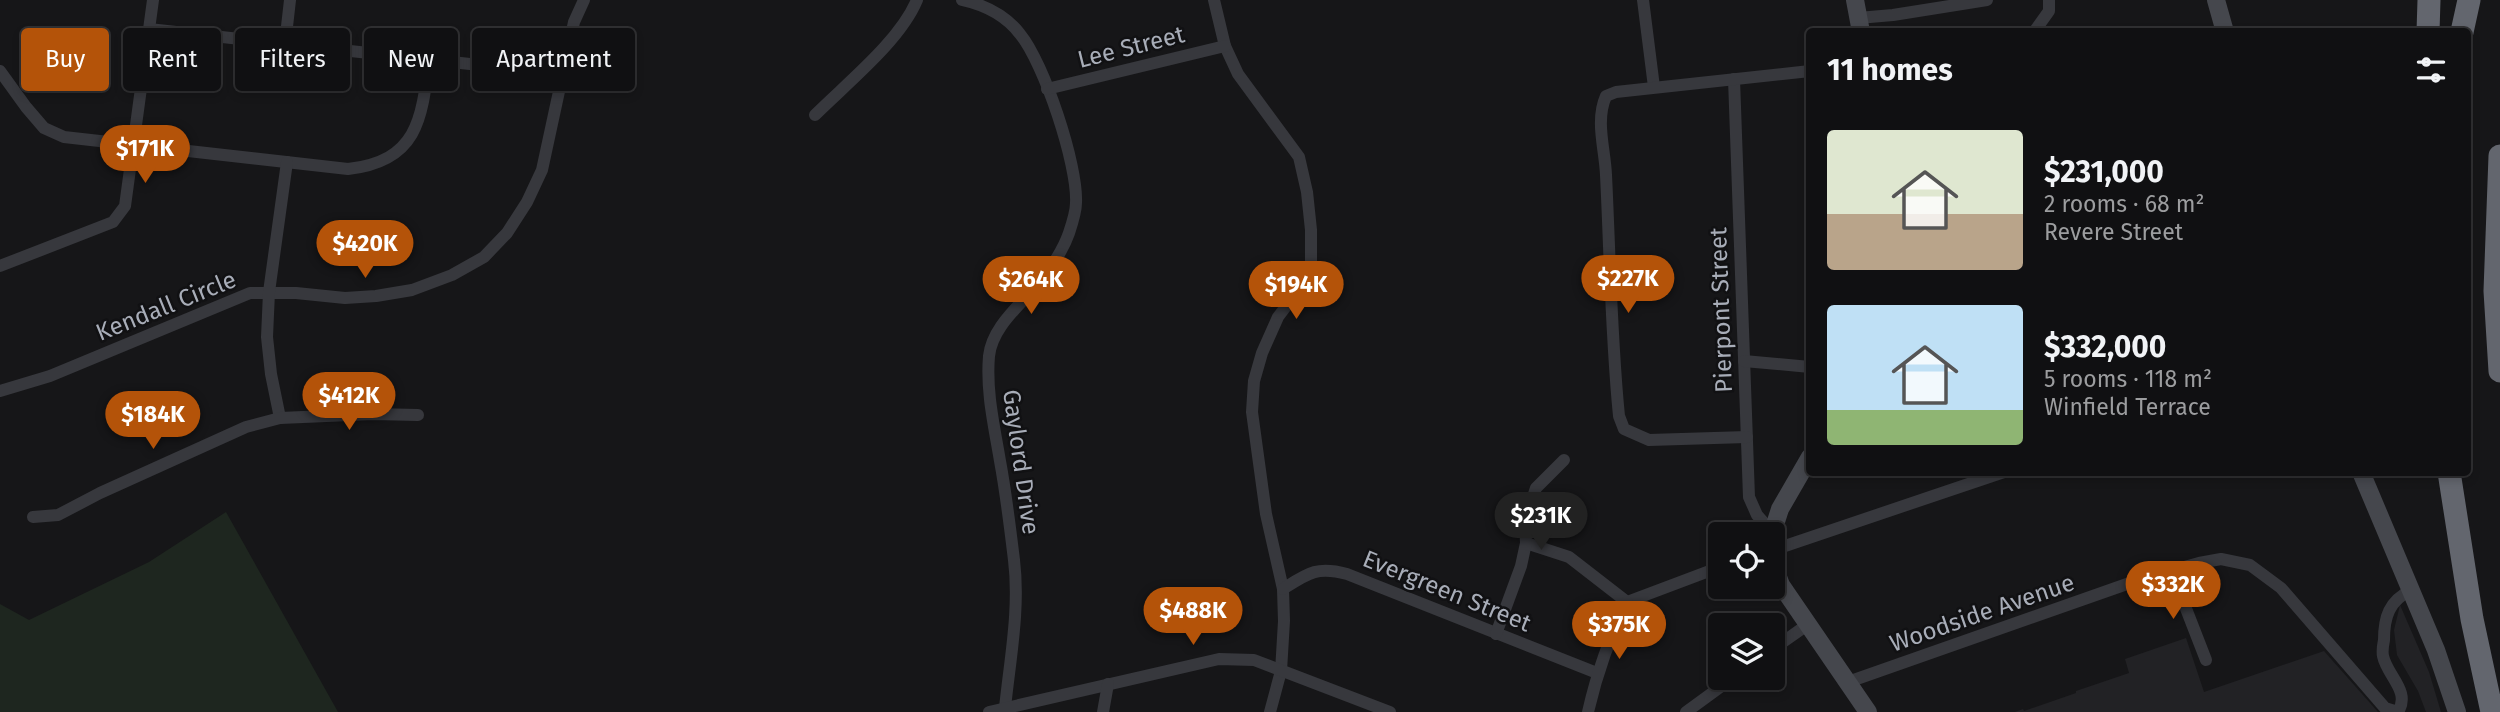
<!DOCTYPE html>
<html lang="en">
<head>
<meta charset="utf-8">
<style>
  :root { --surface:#101012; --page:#1e1e20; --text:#f1f3f6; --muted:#9c9d9f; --line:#303032; --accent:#b45309 }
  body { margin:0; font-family:"Fira Sans",sans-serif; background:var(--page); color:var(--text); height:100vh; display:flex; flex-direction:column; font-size:26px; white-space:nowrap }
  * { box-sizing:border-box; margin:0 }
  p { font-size:23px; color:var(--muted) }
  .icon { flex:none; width:38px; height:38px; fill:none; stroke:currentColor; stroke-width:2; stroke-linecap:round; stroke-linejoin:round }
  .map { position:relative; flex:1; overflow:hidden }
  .details { position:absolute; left:1806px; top:28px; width:665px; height:448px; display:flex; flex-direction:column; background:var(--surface); border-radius:7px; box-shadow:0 4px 10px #0003,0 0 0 2px var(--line) }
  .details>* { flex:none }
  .banner { position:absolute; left:21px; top:28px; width:665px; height:63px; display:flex; gap:14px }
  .buttons { position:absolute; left:1708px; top:522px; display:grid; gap:14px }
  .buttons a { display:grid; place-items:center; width:77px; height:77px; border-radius:7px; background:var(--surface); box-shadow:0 4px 10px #0003,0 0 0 2px var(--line); font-size:35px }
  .price { position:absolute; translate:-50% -60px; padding:0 16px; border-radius:24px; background:var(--accent); color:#fff; font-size:23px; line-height:46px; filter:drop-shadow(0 2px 4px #0008) }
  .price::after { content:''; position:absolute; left:50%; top:42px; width:21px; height:16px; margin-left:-10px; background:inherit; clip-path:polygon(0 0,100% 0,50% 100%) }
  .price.selected { background:#222; color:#fff }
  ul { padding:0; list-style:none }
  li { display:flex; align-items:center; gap:21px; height:175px; padding:0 21px }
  li span { display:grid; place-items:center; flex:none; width:196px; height:140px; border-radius:7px; color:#555 }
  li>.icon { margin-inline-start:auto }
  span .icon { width:84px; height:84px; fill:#fffc; stroke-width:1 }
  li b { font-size:30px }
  h2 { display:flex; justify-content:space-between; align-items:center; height:84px; padding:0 21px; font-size:30px }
  .tag { padding:0 24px; border-radius:7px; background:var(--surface); box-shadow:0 4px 10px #0003,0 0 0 2px var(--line); font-size:24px; line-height:63px }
  .tag.selected { background:var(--accent); color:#fff }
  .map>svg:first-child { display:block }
  .built { fill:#222225 }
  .green { fill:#1e261f }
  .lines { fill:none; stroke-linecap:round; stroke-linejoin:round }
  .minor { stroke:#37383d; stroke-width:12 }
  .secondary { stroke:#45474d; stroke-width:18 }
  .motorway { stroke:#63666e; stroke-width:23 }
  .labels { text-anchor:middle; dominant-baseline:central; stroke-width:5; stroke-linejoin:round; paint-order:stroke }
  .street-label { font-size:24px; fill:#a8adb8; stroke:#111113 }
</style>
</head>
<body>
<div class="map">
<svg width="2500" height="712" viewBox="0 0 2500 712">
  <rect width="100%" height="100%" fill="#161618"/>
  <g class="built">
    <polygon points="2400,605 2429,672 2441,712 2426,712 2418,691 2397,655 2394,630"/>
    <polygon points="2186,638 2204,692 2324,651 2378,712 2015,712 2023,709 2024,711 2076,693 2076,691 2129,673 2125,659"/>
  </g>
  <polygon class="green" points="226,512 338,712 0,712 0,604 29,620 149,562"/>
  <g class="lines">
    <g class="minor">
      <path d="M962 0C985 5 1006 16 1020 34 1044 63 1078 165 1076 203 1076 212 1072 224 1069 233 1062 253 1049 271 1035 287 1018 307 992 328 989 356 986 392 994 425 1000 461 1006 493 1010 527 1014 560 1020 609 1010 659 1005 708"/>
      <polyline points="1214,0 1225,46 1238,74 1299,157 1307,192 1311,230 1311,262 1303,284 1278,317 1262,353 1254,381 1252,412 1266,514 1283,589 1284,621 1281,671 1270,712"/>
      <polyline points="1643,0 1654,87"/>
      <polyline points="1858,18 1893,15 1987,0"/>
      <polyline points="149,29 479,65 561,80"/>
      <polyline points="2034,32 2049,11 2049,0"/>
      <polyline points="285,44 290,0"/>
      <path d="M0 71 26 107 44 128 64 137 348 169C418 161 422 119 429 59"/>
      <polyline points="1734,79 1749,497 1757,515 1772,532"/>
      <polyline points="1047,89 1225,46"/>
      <path d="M815 115C847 83 900 41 917 0"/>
      <polyline points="0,266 113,222 125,206 153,0"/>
      <polyline points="1744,361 1810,367"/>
      <polyline points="0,391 50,376 250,293 296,293 345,298 376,296 412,290 452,275 484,257 507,233 527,202 542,170 574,22 584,0"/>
      <polyline points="280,418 271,374 267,337 269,292 287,162"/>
      <path d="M1747 437 1649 440 1624 429 1619 416C1611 336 1610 256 1606 175 1605 149 1595 121 1606 96L1616 92 1810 71"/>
      <polyline points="33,517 58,515 100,493 246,427 280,418 373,414 418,415"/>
      <polyline points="1526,543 1569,557 1627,602 1720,567"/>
      <polyline points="1773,550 2004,472"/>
      <polyline points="2171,570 2206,660"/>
      <path d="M1283 589C1308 573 1317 566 1347 574L1597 673"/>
      <polyline points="1496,634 1521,566 1526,543 1525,521 1536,488 1564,460"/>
      <polyline points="1773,649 1807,625"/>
      <path d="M1848 682 2144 578 2199 563 2221 559 2250 565 2281 588 2385 708 2398 712C2411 691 2387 676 2383 656 2382 651 2383 645 2384 640 2384 617 2389 601 2411 590"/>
      <polyline points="989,712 1219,659 1254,660 1390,712"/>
      <polyline points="1103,712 1108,684"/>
      <path d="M1588 712C1597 673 1609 638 1627 602"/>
      <polyline points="1686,712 1734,677"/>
    </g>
    <g class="secondary">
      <polyline points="1855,0 1861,32"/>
      <polyline points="2216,0 2225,32"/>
      <polyline points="2361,472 2436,650 2457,712"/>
      <polyline points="1772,534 1780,509 1810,457"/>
      <polyline points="1773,564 1781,585 1868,712"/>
    </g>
    <g class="motorway">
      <polyline points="2428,32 2429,0"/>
      <polyline points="2462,32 2469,0"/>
      <polyline points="2500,156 2495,291 2500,371"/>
      <polyline points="2449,472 2472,619 2492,712"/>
    </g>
  </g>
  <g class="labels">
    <g class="street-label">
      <text transform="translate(1131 47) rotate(-14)">Lee Street</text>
      <text transform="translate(166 306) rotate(-22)">Kendall Circle</text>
      <text transform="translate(1721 310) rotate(-92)">Pierpont Street</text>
      <text transform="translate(1021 462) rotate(82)">Gaylord Drive</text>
      <text transform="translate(1447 591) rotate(22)">Evergreen Street</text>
      <text transform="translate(1982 613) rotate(-19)">Woodside Avenue</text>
    </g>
  </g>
</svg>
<div class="buttons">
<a><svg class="icon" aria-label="locate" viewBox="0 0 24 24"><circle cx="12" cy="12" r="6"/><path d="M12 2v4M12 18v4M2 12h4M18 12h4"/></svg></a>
<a><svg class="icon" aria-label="layers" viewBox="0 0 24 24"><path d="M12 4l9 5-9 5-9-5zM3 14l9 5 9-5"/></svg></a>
</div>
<b class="price" style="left:145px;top:185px">$171K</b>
<b class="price" style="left:365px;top:280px">$420K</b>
<b class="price" style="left:1628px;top:315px">$227K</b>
<b class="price" style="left:1031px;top:316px">$264K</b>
<b class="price" style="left:1296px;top:321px">$194K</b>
<b class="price" style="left:349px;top:432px">$412K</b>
<b class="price" style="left:153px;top:451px">$184K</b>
<b class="price selected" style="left:1541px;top:552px">$231K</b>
<b class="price" style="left:2173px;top:621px">$332K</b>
<b class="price" style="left:1193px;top:647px">$488K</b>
<b class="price" style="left:1619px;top:661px">$375K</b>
<div class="banner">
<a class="tag selected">Buy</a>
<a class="tag">Rent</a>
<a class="tag">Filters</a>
<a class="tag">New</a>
<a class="tag">Apartment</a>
</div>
<section class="details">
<h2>11 homes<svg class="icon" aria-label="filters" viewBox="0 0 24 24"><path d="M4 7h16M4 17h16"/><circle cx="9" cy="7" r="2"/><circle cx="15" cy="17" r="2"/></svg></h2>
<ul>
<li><span style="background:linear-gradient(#dfe7d0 60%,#b9a48a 0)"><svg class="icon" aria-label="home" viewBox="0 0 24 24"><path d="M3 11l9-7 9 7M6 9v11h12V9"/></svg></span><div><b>$231,000</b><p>2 rooms · 68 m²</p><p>Revere Street</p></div></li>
<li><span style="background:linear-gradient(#bfe0f5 75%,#8fb573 0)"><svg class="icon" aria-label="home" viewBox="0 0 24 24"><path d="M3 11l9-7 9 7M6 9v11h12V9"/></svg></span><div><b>$332,000</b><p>5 rooms · 118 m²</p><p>Winfield Terrace</p></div></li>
</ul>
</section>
</div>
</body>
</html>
